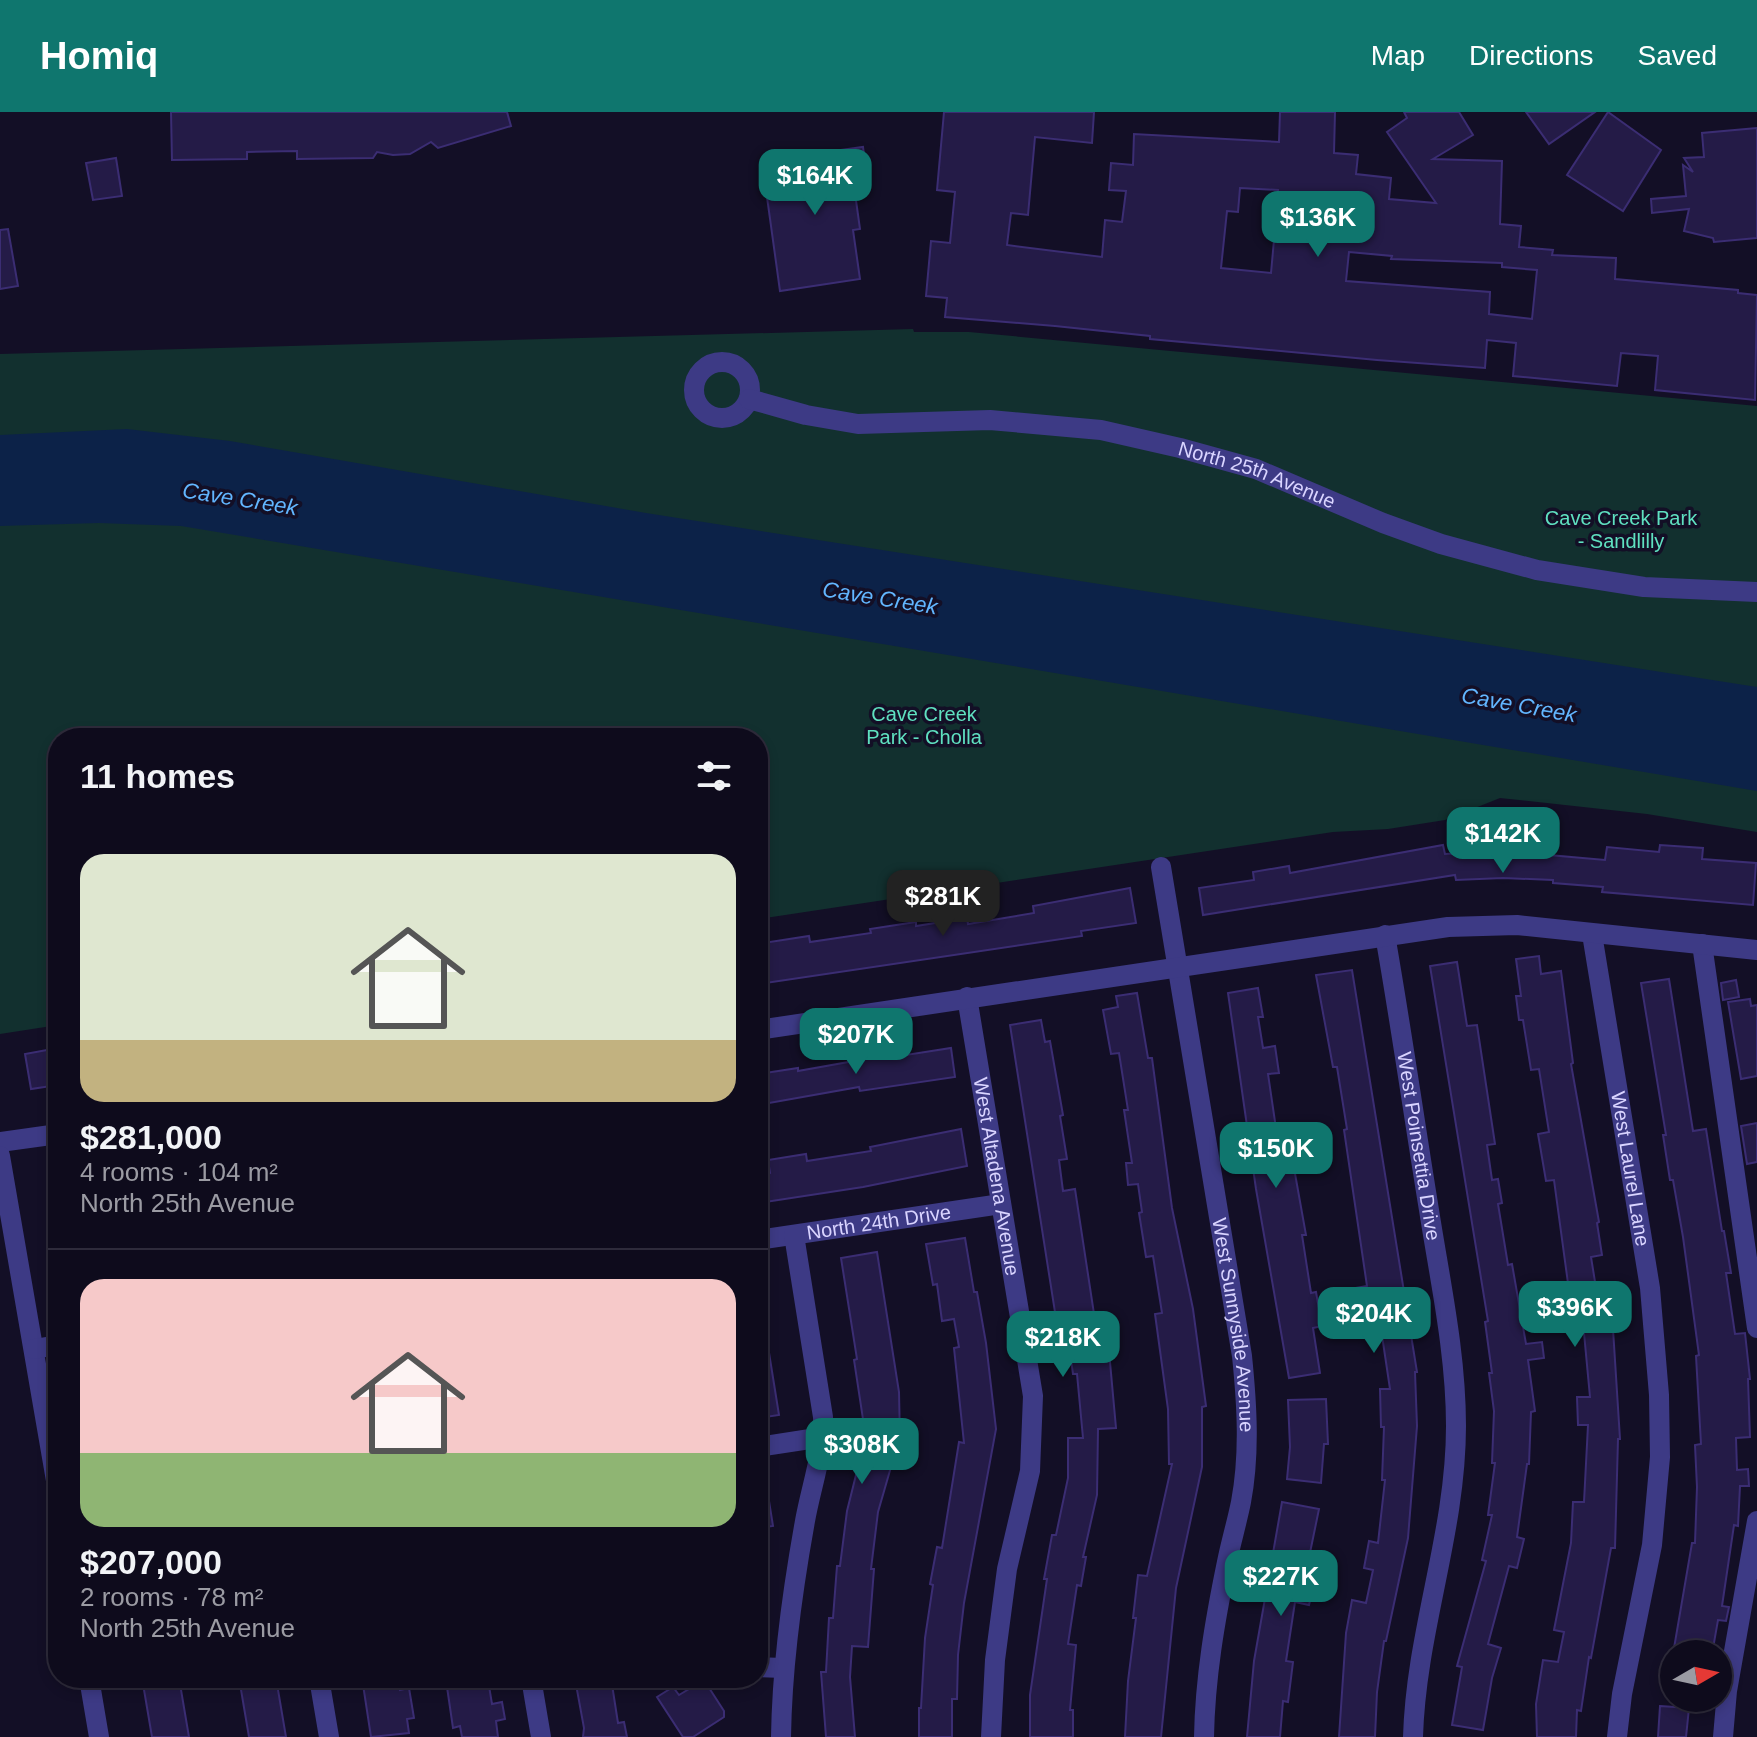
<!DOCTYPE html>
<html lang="en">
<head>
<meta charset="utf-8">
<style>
  :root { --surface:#0e0b1c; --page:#171425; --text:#f1f3f6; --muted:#9b9ba3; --line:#2e2b3b; --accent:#0f766e }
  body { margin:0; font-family:Arial,sans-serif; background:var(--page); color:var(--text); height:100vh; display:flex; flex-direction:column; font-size:30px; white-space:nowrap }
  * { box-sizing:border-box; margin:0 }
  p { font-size:26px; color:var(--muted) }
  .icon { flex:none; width:44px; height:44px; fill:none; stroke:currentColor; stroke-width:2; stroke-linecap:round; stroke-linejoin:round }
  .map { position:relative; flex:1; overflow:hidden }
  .panel { position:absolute; left:48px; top:616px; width:720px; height:960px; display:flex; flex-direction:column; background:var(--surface); border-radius:32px; box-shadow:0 4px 12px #0003,0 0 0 2px var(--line) }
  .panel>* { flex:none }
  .needle { width:52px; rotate:81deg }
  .buttons { position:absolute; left:1660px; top:1528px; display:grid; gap:16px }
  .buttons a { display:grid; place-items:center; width:72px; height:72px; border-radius:50%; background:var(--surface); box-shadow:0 4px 12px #0003,0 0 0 2px var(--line); font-size:40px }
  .price { position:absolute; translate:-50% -68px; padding:0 18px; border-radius:16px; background:var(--accent); color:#fff; font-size:26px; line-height:52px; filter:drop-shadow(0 2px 4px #0008) }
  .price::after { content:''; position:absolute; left:50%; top:48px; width:24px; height:18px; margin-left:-12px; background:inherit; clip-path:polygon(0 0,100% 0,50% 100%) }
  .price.active { background:#222; color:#fff }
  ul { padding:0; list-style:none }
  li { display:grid; align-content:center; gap:16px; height:424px; padding:0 32px }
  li+li { border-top:2px solid var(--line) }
  li span { display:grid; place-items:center; height:248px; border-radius:24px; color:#555 }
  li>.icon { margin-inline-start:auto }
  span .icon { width:144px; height:144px; fill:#fffc; stroke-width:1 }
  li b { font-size:34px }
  h2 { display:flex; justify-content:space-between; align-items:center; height:96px; padding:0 32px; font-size:34px }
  header { display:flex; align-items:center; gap:48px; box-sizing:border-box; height:112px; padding:0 40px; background:var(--accent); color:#fff }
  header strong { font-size:38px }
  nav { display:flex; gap:44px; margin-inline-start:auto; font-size:28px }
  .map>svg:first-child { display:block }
  .green { fill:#12302f }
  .water { fill:#0c2248 }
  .building { fill:#241b47; stroke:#3b2d73; stroke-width:2; fill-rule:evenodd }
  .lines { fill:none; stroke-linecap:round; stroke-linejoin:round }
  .minor { stroke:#3d3a85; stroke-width:20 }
  .labels { text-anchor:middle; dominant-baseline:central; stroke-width:7; stroke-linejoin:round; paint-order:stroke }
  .street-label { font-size:20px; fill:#d9d4ff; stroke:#130f26 }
  .park-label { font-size:20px; fill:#5fe0c0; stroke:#130f26 }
  .water-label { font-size:22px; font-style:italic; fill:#62b6ff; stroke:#130f26 }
</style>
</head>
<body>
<header>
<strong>Homiq</strong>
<nav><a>Map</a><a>Directions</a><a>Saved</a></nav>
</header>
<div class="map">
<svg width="1757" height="1625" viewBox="0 0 1757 1625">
  <rect width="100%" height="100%" fill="#130f26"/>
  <polygon class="green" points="913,217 914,220 969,220 1757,294 1757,720 1647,702 1500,686 1445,708 1388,717 1333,720 758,807 758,626 58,626 58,913 0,922 0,242"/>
  <polygon class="water" points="127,317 230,329 646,401 1757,575 1757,679 181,414 99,411 0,414 0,323"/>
  <g class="building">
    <polygon points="171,0 507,0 511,14 438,36 431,30 410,42 393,43 377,40 373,46 297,47 297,39 247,40 247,47 172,48"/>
    <path d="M944 0H1094L1092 31 1035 25 1028 103 1011 101 1007 133 1102 145 1105 108 1122 110 1126 79 1109 78 1111 51 1133 53 1134 22 1279 30 1280 0H1335L1334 41 1358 43 1356 62 1391 66 1389 87 1436 91 1387 20 1407 6 1404 0H1459L1473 23 1433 47 1502 49 1500 112 1521 114 1519 135 1553 138 1552 143 1616 146 1615 167 1738 178V181L1757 183 1755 288 1655 278 1658 244 1621 241 1617 274 1513 264 1516 231 1487 228 1485 256 1377 248 1150 227V224L1055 214 945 205 947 186 926 184 931 129 950 131 955 80 937 78ZM1240 76 1278 78V128H1274L1271 161 1221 156 1227 99 1238 100ZM1349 140 1392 144 1391 147 1502 151V155L1537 158 1532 207 1489 202 1490 180 1346 169Z"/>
    <polygon points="1526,0 1595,0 1549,32"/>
    <polygon points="1608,0 1661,38 1623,99 1567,63"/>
    <polygon points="1757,16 1757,126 1714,130 1713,126 1684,119 1689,97 1652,101 1651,87 1686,84 1683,53 1693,60 1684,46 1704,45 1702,21"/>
    <polygon points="863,35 867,65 853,67 860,117 853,118 860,167 780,179 762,49"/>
    <polygon points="116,46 122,84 93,88 86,51"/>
    <polygon points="8,117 18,174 0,177 0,118"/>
    <polygon points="1505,732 1549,734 1549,743 1605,748 1607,735 1659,740 1660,733 1703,736 1702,747 1756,751 1753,793 1602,780 1603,775 1553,771 1553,768 1503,766 1456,768 1455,763 1203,803 1199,776 1254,768 1253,760 1289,754 1290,761 1443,733 1445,742 1505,739"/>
    <polygon points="1130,776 1136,811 1081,819 1082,824 758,872 758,848 766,847 763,831 809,824 810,830 871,821 870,817 916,810 916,814 967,806 968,812 1034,801 1033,794"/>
    <polygon points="1539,844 1541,862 1561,859 1573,951 1571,952 1599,1110 1597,1111 1602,1143 1591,1145 1596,1176 1611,1174 1617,1216 1613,1217 1620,1327 1618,1327 1615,1436 1611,1436 1591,1546 1589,1545 1581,1599 1577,1598 1576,1625 1537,1625 1536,1592 1543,1548 1558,1550 1564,1520 1554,1518 1571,1431 1573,1390 1584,1390 1588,1313 1578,1313 1577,1285 1590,1285 1584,1221 1575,1223 1554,1068 1546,1069 1538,1022 1549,1020 1539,957 1531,958 1523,908 1519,908 1516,884 1521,884 1516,847"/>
    <polygon points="1457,850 1467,914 1477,913 1495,1032 1487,1033 1492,1068 1498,1067 1502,1091 1498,1092 1508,1153 1512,1152 1526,1232 1542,1230 1544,1246 1528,1248 1535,1299 1531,1300 1529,1352 1527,1352 1517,1425 1524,1427 1517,1456 1509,1454 1488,1532 1501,1536 1492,1566 1483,1618 1452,1613 1462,1555 1457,1554 1486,1449 1482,1448 1492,1403 1488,1403 1495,1351 1492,1351 1494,1299 1489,1261 1492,1261 1485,1210 1488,1209 1430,854"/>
    <polygon points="1352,858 1417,1260 1415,1260 1417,1314 1408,1426 1386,1529 1384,1529 1377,1580 1375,1625 1339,1625 1346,1521 1352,1488 1366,1491 1373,1458 1364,1456 1369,1429 1378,1431 1385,1368 1382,1368 1384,1315 1381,1315 1380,1277 1390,1277 1380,1210 1360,1214 1355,1176 1367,1174 1344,1018 1347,1017 1337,955 1333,955 1316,863"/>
    <polygon points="1669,867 1693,1019 1706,1017 1722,1119 1724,1119 1731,1161 1726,1161 1735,1222 1745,1221 1750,1267 1748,1267 1750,1325 1736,1326 1737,1358 1748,1357 1749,1374 1740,1374 1738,1414 1734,1413 1722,1494 1729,1495 1726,1509 1718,1508 1712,1542 1673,1542 1692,1431 1695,1431 1697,1375 1695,1333 1701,1332 1696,1244 1699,1243 1683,1125 1673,1068 1670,1068 1663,1023 1666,1023 1641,871"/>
    <polygon points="1736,868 1739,885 1723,888 1721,871"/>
    <polygon points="1258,876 1263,905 1258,905 1263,936 1275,934 1279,961 1268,962 1278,1030 1289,1028 1306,1123 1302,1123 1311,1181 1316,1180 1322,1214 1313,1216 1320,1261 1289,1266 1256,1077 1228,881"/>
    <polygon points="1137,881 1148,946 1152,946 1172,1096 1193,1197 1206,1294 1202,1295 1202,1355 1176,1476 1161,1625 1125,1625 1128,1569 1136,1506 1133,1506 1138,1463 1147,1464 1172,1352 1169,1352 1168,1297 1155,1202 1162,1201 1153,1144 1146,1145 1139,1101 1142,1100 1138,1072 1128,1073 1126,1051 1132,1051 1124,998 1128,998 1119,941 1111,942 1103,898 1118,895 1116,884"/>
    <polygon points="1750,887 1751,894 1757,893 1757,964 1741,967 1728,890"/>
    <polygon points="1041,908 1045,930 1050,929 1063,1003 1060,1004 1067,1047 1059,1048 1063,1079 1075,1077 1096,1215 1110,1213 1114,1239 1109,1239 1116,1316 1098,1317 1097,1383 1083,1445 1086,1445 1081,1474 1077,1473 1068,1532 1076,1533 1070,1598 1073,1598 1073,1625 1030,1625 1030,1583 1047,1467 1044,1467 1052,1423 1056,1423 1068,1366 1068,1326 1083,1326 1077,1262 1073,1262 1066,1212 1057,1213 1010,913"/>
    <polygon points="58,936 58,973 31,977 25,942"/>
    <polygon points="951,936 955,965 860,979 859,975 758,993 758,962 798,956 798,959 899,941 900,944"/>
    <polygon points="1757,1011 1757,1050 1747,1052 1741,1014"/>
    <polygon points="961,1017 967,1054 863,1075 758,1091 758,1063 770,1061 768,1048 806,1042 807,1049 871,1039 870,1035"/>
    <polygon points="965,1126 974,1180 977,1180 986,1231 996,1317 964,1491 958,1543 957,1587 952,1587 952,1625 919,1625 919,1596 921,1596 925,1526 933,1473 930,1472 937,1435 942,1436 959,1330 964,1331 954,1236 959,1235 954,1207 942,1209 937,1172 933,1173 926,1132"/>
    <polygon points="877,1140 899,1280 900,1328 890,1328 891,1355 878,1400 871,1457 874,1457 868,1535 852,1534 850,1565 855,1625 826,1625 821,1560 826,1560 829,1506 833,1506 837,1454 840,1454 847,1399 863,1335 863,1307 854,1248 857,1247 841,1146"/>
    <polygon points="766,1222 779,1303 758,1306 758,1223"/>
    <polygon points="1326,1287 1328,1332 1324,1332 1321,1371 1287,1367 1290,1335 1288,1288"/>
    <polygon points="758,1370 766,1370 773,1414 758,1416"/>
    <polygon points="1282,1390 1319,1397 1305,1465 1315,1467 1309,1493 1295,1490 1286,1549 1293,1550 1288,1590 1283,1589 1280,1625 1247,1625 1254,1549"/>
    <polygon points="142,1566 179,1566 189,1625 152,1625"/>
    <polygon points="239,1566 276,1566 286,1625 249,1625"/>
    <polygon points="362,1566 399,1566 400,1578 409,1576 414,1606 407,1607 409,1621 371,1625"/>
    <polygon points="584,1566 611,1566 618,1611 624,1610 627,1625 583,1625 584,1616 575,1567"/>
    <polygon points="488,1568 492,1592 502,1590 505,1607 496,1609 498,1625 462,1625 460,1614 453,1616 447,1575"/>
    <polygon points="704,1568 724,1599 724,1605 693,1625 683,1625 657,1585 673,1575 679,1583"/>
    <polygon points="1660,1594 1689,1596 1686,1625 1658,1625"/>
  </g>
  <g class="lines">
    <g class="minor">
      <circle cx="722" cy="278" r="28"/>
      <path id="s1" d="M749 287 806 303 858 312 990 308 1101 318 1180 336 1256 357 1383 411 1441 432 1537 458 1644 475 1757 480"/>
      <path id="s2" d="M1161 755 1242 1244C1247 1293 1250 1342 1241 1390 1237 1410 1231 1430 1227 1450 1215 1508 1205 1566 1204 1625"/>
      <path id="s3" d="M1592 822 1650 1176 1659 1283 1660 1345 1652 1433 1622 1582 1617 1625"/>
      <path id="s4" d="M1385 823C1401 914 1414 1006 1429 1098 1440 1169 1456 1241 1456 1314 1456 1421 1416 1519 1413 1625"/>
      <polyline points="1702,832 1757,1216"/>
      <path id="s5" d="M967 885 1033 1284 1030 1359 1007 1457 995 1548 991 1625"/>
      <polyline points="758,918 1448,815 1517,813 1757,838"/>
      <polyline points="0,1030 58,1022"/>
      <polyline points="0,1044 58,1380"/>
      <path id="s6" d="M758 1128 1001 1092"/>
      <polyline points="34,1237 58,1233"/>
      <polyline points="758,1335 823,1325"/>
      <polyline points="758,1555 783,1556"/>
      <polyline points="89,1566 99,1625"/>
      <polyline points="319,1566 329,1625"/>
      <polyline points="531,1566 541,1625"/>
      <path d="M781 1625C782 1552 792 1481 805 1409 811 1375 824 1340 823 1305L794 1123"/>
      <polyline points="1723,1625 1727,1579 1757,1409"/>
    </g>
  </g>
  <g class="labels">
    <g class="street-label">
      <text stroke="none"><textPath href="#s1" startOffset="518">North 25th Avenue</textPath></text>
      <text stroke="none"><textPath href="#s4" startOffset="214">West Poinsettia Drive</textPath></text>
      <text stroke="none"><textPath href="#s3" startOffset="238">West Laurel Lane</textPath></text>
      <text stroke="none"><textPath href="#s5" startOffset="182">West Altadena Avenue</textPath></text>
      <text stroke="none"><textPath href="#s6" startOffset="122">North 24th Drive</textPath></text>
      <text stroke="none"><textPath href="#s2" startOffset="464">West Sunnyside Avenue</textPath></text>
    </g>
    <g class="park-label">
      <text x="1621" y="406">Cave Creek Park<tspan x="1621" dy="23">- Sandlilly</tspan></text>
      <text x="924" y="602">Cave Creek<tspan x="924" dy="23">Park - Cholla</tspan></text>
    </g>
    <g class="water-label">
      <text transform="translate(240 387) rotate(9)">Cave Creek</text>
      <text transform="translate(880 486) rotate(9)">Cave Creek</text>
      <text transform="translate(1519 593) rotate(10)">Cave Creek</text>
    </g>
  </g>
</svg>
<div class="buttons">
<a><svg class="needle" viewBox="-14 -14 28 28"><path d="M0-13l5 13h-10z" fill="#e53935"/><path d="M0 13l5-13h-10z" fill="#9b9ba3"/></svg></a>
</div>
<b class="price" style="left:815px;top:105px">$164K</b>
<b class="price" style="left:1318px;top:147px">$136K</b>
<b class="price" style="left:1503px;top:763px">$142K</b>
<b class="price active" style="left:943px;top:826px">$281K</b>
<b class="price" style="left:856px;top:964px">$207K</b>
<b class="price" style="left:1276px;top:1078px">$150K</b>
<b class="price" style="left:1575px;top:1237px">$396K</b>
<b class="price" style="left:1374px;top:1243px">$204K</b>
<b class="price" style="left:1063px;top:1267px">$218K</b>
<b class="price" style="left:862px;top:1374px">$308K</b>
<b class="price" style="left:1281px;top:1506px">$227K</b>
<section class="panel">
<h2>11 homes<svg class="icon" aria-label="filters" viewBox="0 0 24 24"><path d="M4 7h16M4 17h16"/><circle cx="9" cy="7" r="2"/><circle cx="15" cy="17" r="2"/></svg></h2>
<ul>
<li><span style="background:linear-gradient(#dfe7d0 75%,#c2b280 0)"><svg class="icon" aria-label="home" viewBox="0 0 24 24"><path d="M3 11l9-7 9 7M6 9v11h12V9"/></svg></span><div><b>$281,000</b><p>4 rooms · 104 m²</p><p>North 25th Avenue</p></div></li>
<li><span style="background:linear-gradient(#f6c9c9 70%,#8fb573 0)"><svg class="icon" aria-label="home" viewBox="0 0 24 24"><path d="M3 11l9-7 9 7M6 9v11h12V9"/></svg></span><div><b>$207,000</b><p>2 rooms · 78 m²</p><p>North 25th Avenue</p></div></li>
</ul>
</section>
</div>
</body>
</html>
